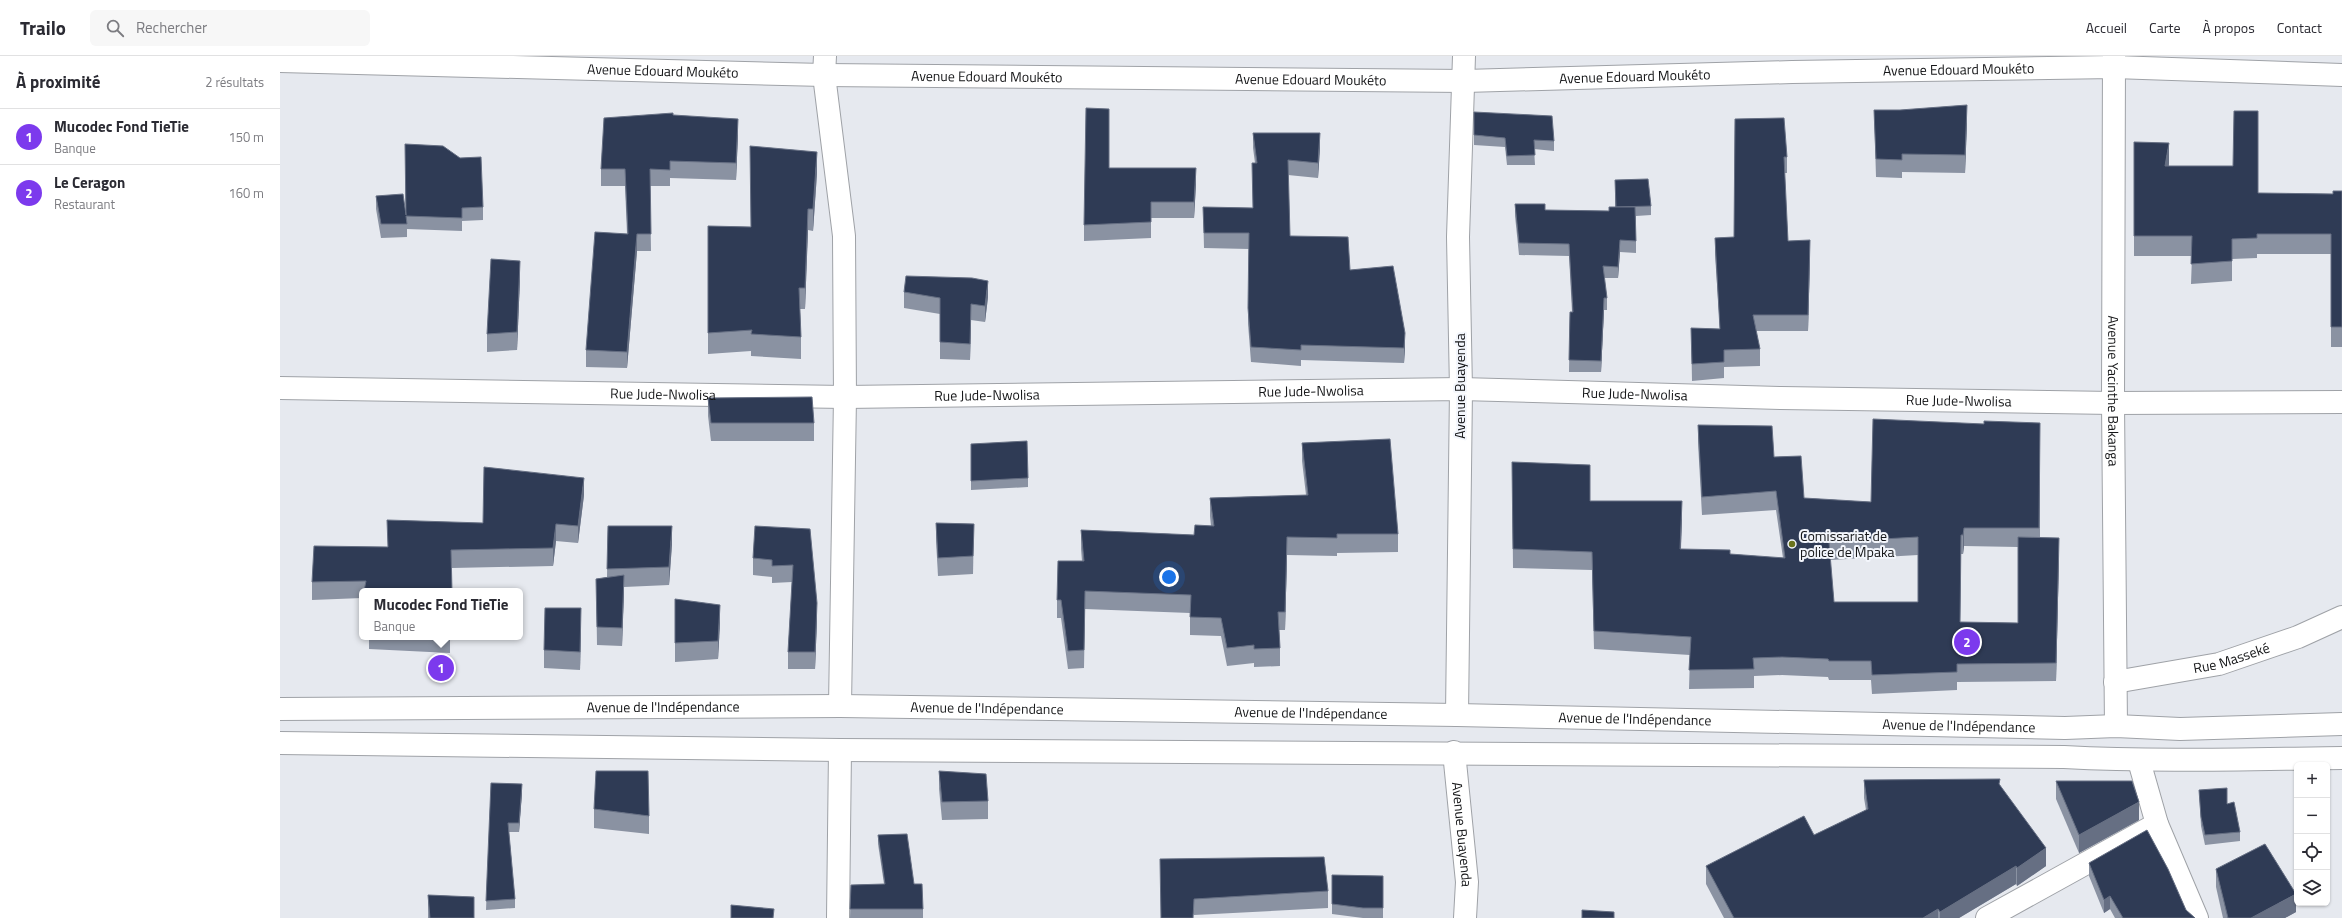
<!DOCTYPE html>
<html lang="fr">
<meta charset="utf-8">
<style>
body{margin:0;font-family:"Titillium Web",sans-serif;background:#f7f7f7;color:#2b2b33}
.controls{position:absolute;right:12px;bottom:12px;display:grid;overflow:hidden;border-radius:6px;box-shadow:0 1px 3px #0004}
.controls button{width:36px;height:36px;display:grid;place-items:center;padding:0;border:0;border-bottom:1px solid #e1e1e2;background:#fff;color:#2b2b33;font:20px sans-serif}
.you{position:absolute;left:889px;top:521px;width:14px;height:14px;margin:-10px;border:3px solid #fff;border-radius:50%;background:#1a73e8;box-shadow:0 0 0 6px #1a73e833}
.badge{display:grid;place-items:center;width:26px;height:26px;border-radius:50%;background:#7c3aed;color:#fff;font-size:13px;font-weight:700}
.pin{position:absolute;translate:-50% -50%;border:2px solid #fff;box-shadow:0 1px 4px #0006}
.popup{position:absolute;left:79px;top:532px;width:164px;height:52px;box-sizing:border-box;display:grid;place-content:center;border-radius:6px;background:#fff;filter:drop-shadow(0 1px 3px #0005);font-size:13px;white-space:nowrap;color:#7c7c81}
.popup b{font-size:15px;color:#2b2b33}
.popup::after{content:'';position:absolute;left:50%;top:100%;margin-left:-8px;border:8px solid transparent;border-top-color:#fff}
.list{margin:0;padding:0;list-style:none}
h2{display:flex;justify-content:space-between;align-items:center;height:52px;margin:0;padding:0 16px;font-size:17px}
h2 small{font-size:13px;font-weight:400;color:#7c7c81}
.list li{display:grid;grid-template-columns:26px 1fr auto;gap:12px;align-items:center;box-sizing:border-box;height:56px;padding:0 16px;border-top:1px solid #e1e1e2}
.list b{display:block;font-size:15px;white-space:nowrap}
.list p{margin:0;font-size:13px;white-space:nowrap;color:#7c7c81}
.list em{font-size:13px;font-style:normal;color:#7c7c81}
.icon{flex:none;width:22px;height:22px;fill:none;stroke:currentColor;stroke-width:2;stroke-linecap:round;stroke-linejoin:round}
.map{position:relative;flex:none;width:2062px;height:862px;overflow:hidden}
header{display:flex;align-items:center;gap:24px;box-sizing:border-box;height:56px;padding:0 20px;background:#fff;border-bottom:1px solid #e1e1e2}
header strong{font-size:19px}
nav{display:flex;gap:22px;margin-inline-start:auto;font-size:14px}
.search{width:280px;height:36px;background:#f7f7f7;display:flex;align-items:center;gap:10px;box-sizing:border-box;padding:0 14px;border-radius:6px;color:#7c7c81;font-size:15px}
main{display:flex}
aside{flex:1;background:#fff}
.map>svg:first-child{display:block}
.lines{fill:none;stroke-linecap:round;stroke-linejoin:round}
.minor-casing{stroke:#9fa2a7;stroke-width:24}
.tertiary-casing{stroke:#9fa2a7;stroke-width:24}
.minor{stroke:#fff;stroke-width:22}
.tertiary{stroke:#fff;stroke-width:22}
.wall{fill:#8a92a2;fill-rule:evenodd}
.shaded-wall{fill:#666f83}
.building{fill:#2f3b55;stroke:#666f83;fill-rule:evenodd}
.poi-dot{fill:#6a731d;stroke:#f3f6fc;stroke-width:1.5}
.labels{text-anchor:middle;stroke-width:4;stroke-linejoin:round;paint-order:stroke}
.street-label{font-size:14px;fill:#141517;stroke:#f3f6fc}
.poi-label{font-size:14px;fill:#141517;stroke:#f3f6fc;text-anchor:start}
</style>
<header>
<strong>Trailo</strong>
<div class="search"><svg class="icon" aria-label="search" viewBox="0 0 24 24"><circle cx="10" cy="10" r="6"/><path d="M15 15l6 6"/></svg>Rechercher</div>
<nav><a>Accueil</a><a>Carte</a><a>À propos</a><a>Contact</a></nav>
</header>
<main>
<aside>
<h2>À proximité<small>2 résultats</small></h2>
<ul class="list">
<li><span class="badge">1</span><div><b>Mucodec Fond TieTie</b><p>Banque</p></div><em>150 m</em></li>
<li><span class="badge">2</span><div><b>Le Ceragon</b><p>Restaurant</p></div><em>160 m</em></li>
</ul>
</aside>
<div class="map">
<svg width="2062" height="862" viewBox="0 0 2062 862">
<rect width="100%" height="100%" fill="#e6e9ef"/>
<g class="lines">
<defs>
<g id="minor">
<polyline points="545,0 544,19 564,180 565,341 560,650"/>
<path id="s1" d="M 1834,0 L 1833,347 L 1836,670"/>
<path id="s2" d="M 0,5 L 544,19 L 1185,25 L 1512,16 L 1834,11 L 2062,19"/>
<path id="s3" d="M 0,332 L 565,341 L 1181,333 L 1501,342 L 1833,347 L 2062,346"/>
<path id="s4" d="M 1835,626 L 1939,608 L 2018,581 L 2062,561"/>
<polyline points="1177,659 1181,333 1178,181 1184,0"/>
<path id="s5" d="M 1174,696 L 1187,826 L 1185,862"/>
<polyline points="1859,705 1877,768 1917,862"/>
<polyline points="558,862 560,694"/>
<polyline points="1707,862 1877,768"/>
</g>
<g id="tertiary">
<path id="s6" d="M 0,653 L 560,650 L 1177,659 L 1785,672 L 1836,670 L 1900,673 L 2062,668"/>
<path d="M 0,687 L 560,694 L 1784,701 C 1877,706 1969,703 2062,702"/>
</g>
</defs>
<use href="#minor" class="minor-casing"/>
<use href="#tertiary" class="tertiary-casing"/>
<use href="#minor" class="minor"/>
<use href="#tertiary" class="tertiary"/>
</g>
<g class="wall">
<polygon points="1594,54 1687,67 1685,117 1622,116 1622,122 1596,121"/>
<polygon points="393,59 458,79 456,124 390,122 390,130 370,130 371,195 357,195 347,312 306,311 306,294 347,178 345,130 321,130 321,113"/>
<polygon points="1455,63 1507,101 1507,117 1504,117 1508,185 1530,200 1528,275 1476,275 1480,293 1480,310 1444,311 1444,322 1412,325 1411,272 1440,273 1435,199 1435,182 1454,181"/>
<polygon points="973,77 1040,92 1038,122 1008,119 1010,180 1070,214 1125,292 1124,307 1021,304 1021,310 971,306 968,268 969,193 924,192 923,151 973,152 975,107 973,92"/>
<polygon points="1194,79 1274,85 1274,95 1254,93 1255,109 1227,109 1225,91 1194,89"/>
<polygon points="1854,86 1889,107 1889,110 1978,137 2053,138 2062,135 2062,291 2051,291 2051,198 1977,198 1977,202 1952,203 1952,225 1911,228 1912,200 1854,200"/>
<polygon points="125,88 203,151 203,164 182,165 182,175 127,173 127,181 101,182 96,153 96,140 126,157"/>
<polygon points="829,112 916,128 914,162 871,162 871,182 804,185 804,169"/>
<polygon points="537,117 533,175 528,174 525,253 520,253 521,281 521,303 471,300 471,295 428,298 428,170 471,171"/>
<polygon points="1335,124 1371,150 1371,159 1356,160 1356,197 1340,196 1338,222 1324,222 1327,242 1327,254 1324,254 1321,316 1289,316 1290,256 1292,256 1289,200 1239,199 1235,160 1235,148 1265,154 1329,155 1335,151"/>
<polygon points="240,223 237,294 207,296 207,278"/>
<polygon points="624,236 708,241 705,266 691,264 690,304 660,303 660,258 624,252"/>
<polygon points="428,342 534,367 534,385 431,385 428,360"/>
<path d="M 1760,367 L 1760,481 L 1779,500 L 1776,625 L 1677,626 L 1677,634 L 1592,638 L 1591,624 L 1549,624 L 1548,621 L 1502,619 L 1474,620 L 1474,632 L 1409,633 L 1410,599 L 1314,593 L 1312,514 L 1233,512 L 1232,406 L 1310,445 L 1402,463 L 1401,493 L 1450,498 L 1503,502 L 1496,454 L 1422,459 L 1418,387 L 1418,369 L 1494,401 L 1524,442 L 1591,446 L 1704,368 ZM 1684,490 L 1738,491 L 1738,567 L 1680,566 L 1681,498 L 1683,498 ZM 1638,499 L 1638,546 L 1554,546 L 1550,504 Z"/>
<polygon points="1022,387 1118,478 1118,496 1057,497 1057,500 1007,499 1005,574 999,574 1000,592 1000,610 974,611 974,607 947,610 941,580 910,579 910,557 805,553 804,612 788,613 781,562 777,562 777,544 802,505 801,493 801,474 914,479 931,470 930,460 930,442 1026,439 1022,405"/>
<polygon points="691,388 748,422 748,431 691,434"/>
<polygon points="304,439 298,487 276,485 273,510 172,512 172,535 82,535 82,542 32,544 32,526 107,491 203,467"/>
<polygon points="656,467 694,468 693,518 658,520 656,485"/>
<polygon points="328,470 392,488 389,529 344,531 342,590 317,589 316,523 327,521"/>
<polygon points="530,473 537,564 535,613 508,613 508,596 512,526 492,527 492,521 473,519 473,502"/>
<polygon points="395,543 440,567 438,603 395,606"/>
<polygon points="301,570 300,614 264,612 264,594"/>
<polygon points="89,581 170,581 170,597 89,593"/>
<polygon points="659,715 708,745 708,763 662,764 659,733"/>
<polygon points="1584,724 1720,729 1766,810 1737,830 1736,828 1679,862 1444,862 1426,828 1426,810 1534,779 1586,754 1584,742"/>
<polygon points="1776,725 1859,764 1799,797 1776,743"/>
<polygon points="211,727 242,737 239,776 229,776 235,843 235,852 206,854"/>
<polygon points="1919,734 1947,748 1960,776 1960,785 1925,789 1921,770"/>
<polygon points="314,753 369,760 369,778 314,772"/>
<polygon points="598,779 634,828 643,853 643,862 570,862 571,829 604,828 598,788"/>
<polygon points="880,803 1048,835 1048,852 914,859"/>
<polygon points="1809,807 1906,854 1915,862 1835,862 1830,853 1824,857 1809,820"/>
<polygon points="1936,813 2016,856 2005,862 1943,862 1936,831"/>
<polygon points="1052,819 1103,820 1103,862 1083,862 1052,858"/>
<polygon points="148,839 194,841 194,862 148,862"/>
</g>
<g class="shaded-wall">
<polygon points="1687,49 1687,67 1685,117 1685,99"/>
<polygon points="458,63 458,79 456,124 456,107"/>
<polygon points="1040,77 1040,92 1038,122 1038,107"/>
<polygon points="1889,87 1889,107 1885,130 1885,110"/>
<polygon points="537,96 537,117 533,175 533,153"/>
<polygon points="916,112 916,128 914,162 914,146"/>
<polygon points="528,153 528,174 525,253 525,232"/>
<polygon points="357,178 357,195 347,312 347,296"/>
<polygon points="1340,184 1340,196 1338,222 1338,211"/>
<polygon points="1530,184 1530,200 1528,275 1528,259"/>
<polygon points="240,205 240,223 237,294 237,276"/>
<polygon points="708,225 708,241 705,266 705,250"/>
<polygon points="1324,242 1324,254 1321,316 1321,305"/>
<polygon points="691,248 691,264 690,304 690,288"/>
<polygon points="1125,277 1125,292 1124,307 1124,292"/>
<polygon points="304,422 304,439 298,487 298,470"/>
<polygon points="1402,445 1402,463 1400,512 1400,493"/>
<polygon points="276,468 276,485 273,510 273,492"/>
<polygon points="392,470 392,488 389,529 389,511"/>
<polygon points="1684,472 1684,490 1683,498 1683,479"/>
<polygon points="1007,481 1007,499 1005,574 1005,556"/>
<polygon points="1779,482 1779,500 1776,625 1776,607"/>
<polygon points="344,519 344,537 342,590 342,572"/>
<polygon points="537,547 537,564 535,613 535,596"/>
<polygon points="440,549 440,567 438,603 438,585"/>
<polygon points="301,552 301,570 300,614 300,596"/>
<polygon points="242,728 242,737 239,776 239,767"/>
<polygon points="1859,746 1859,764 1799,797 1799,779"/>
<polygon points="1766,792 1766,810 1737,830 1737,812"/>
<polygon points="1736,810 1736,828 1679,862 1660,862 1660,856"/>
<polygon points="2016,838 2016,856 2005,862 1971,862"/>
<polygon points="1830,840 1830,853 1824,857 1824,844"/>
<polygon points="1658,853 1658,862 1643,862"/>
</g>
<g class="building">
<polygon points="1687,49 1685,99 1622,98 1622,104 1596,103 1594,54 1620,54"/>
<polygon points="806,52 829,53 829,112 916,112 914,146 871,146 871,166 804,169"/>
<polygon points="1954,55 1978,55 1978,137 2053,138 2053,135 2062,135 2062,271 2051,271 2051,178 1977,178 1977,182 1952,183 1952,205 1911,208 1912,180 1854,180 1854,86 1889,87 1885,110 1953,110"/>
<polygon points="1194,56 1272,60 1274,85 1254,84 1255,99 1227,100 1225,82 1194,79"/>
<polygon points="393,57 393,59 458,63 456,107 390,105 390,114 370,113 371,178 357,178 347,296 306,294 315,176 348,178 345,113 321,113 324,62"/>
<polygon points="1504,62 1507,101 1504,101 1508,185 1530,184 1528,259 1473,259 1480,293 1444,294 1444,306 1412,308 1411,272 1440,273 1435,182 1454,181 1455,63"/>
<polygon points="973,77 1040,77 1038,107 1008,104 1010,180 1068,181 1070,214 1113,210 1125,277 1124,292 1021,289 1021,294 971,291 968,252 969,177 924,177 923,151 973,152 972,107 977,107"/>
<polygon points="125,88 163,90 180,102 201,101 203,151 182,152 182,162 126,160 127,168 101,168 96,140 123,138 126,159"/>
<polygon points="470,90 537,96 533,153 528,153 525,232 519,232 521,281 471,278 472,274 428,277 428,170 471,171"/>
<polygon points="1368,123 1371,150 1336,151 1335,124"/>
<polygon points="1235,148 1265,148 1265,154 1329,155 1329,151 1355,151 1356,185 1340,184 1338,211 1323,210 1327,242 1324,242 1321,305 1289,304 1290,256 1293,256 1289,188 1239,187"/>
<polygon points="211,203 240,205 237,276 207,278"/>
<polygon points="626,220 692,222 708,225 705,250 691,248 690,288 660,286 660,242 624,236"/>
<polygon points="532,341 534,367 431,367 428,342"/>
<path d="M 1593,363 L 1704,368 L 1704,365 L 1760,367 L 1759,472 L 1684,472 L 1683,479 L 1681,479 L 1680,566 L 1738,567 L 1738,481 L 1779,482 L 1776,607 L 1677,608 L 1677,616 L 1592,619 L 1591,605 L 1549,605 L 1548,603 L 1502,601 L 1473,602 L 1474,613 L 1409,614 L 1411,581 L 1314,575 L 1312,496 L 1233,493 L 1232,406 L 1310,409 L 1310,445 L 1402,445 L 1400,493 L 1450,494 L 1450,498 L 1505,502 L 1496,435 L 1422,441 L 1418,369 L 1492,370 L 1494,401 L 1521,400 L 1524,442 L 1591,446 ZM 1638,481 L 1638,546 L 1554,546 L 1549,486 Z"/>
<polygon points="1110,383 1118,478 1057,478 1057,482 1007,481 1005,556 998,556 1000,592 974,593 974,589 947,592 941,562 910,561 911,539 805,535 804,594 788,595 781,544 777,544 778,505 804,505 801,474 914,479 915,469 934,470 930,442 1028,439 1022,387"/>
<polygon points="747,385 748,422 691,425 691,388"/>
<polygon points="204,411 304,422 298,470 276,468 273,492 171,494 172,535 84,535 86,525 32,526 34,490 108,491 107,464 203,467"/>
<polygon points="656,467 694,468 693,500 658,502"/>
<polygon points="328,470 392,470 389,511 327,513"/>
<polygon points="475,470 530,473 537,547 535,596 508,596 513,509 492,510 492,504 473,502"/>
<polygon points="344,519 342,572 317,571 316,523"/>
<polygon points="395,543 440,549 438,585 395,587"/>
<polygon points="265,552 301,552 300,596 264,594"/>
<polygon points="316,715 368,715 369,760 314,753"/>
<polygon points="659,715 706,718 708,745 662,746"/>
<polygon points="1720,723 1719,728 1766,792 1737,812 1736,810 1660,856 1658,853 1643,862 1454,862 1426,810 1524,760 1534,779 1588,753 1584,724"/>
<polygon points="1776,725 1852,725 1859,746 1799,779"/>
<polygon points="211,727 242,728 239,767 228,767 235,843 206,845"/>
<polygon points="1947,732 1947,748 1954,746 1960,776 1925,779 1921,761 1919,734"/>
<polygon points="1867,774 1888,813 1906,854 1915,862 1843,862 1830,840 1824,844 1809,807"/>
<polygon points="627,778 634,828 642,828 643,853 570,853 571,829 605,828 598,779"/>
<polygon points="1985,788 2016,838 1971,862 1948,862 1936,813"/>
<polygon points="1044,801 1048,835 914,843 913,862 881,862 880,803"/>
<polygon points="1052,819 1103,820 1103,852 1083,852 1052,848"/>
<polygon points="148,839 194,841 194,862 150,862"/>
<polygon points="451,849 494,853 493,862 451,862"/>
<polygon points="1302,854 1334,856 1334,862 1302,862"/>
</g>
<circle class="poi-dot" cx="1512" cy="488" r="4"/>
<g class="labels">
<g class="street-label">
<text dy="5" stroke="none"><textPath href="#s2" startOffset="1679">Avenue Edouard Moukéto</textPath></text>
<text dy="5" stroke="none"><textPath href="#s2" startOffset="383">Avenue Edouard Moukéto</textPath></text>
<text dy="5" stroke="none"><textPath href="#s2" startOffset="707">Avenue Edouard Moukéto</textPath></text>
<text dy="5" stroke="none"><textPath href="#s2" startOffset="1355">Avenue Edouard Moukéto</textPath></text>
<text dy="5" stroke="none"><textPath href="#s2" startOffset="1031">Avenue Edouard Moukéto</textPath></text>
<text transform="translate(1180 330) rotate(-90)" y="5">Avenue Buayenda</text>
<text dy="5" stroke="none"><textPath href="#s3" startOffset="1031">Rue Jude-Nwolisa</textPath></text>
<text dy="5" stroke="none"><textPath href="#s1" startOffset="335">Avenue Yacinthe Bakanga</textPath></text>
<text dy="5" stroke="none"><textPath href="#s3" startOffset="383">Rue Jude-Nwolisa</textPath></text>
<text dy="5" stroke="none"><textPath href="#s3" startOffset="1355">Rue Jude-Nwolisa</textPath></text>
<text dy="5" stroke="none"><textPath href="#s3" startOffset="707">Rue Jude-Nwolisa</textPath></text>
<text dy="5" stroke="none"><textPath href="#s3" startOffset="1679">Rue Jude-Nwolisa</textPath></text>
<text dy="5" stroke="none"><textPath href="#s4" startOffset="119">Rue Masseké</textPath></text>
<text dy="5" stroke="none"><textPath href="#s6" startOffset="383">Avenue de l'Indépendance</textPath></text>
<text dy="5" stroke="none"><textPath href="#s6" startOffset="707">Avenue de l'Indépendance</textPath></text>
<text dy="5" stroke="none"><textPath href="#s6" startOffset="1031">Avenue de l'Indépendance</textPath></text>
<text dy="5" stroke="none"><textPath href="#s6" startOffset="1355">Avenue de l'Indépendance</textPath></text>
<text dy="5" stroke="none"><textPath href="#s6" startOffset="1679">Avenue de l'Indépendance</textPath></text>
<text dy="5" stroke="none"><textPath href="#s5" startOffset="83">Avenue Buayenda</textPath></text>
</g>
<g class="poi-label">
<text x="1520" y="485">Comissariat de<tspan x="1520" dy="16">police de Mpaka</tspan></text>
</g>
</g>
</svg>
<div class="controls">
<button>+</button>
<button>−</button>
<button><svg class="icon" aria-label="locate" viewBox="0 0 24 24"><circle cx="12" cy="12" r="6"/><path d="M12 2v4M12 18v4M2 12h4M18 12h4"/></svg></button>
<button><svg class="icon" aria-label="layers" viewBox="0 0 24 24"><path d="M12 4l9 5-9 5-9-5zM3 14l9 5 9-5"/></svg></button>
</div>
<div class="you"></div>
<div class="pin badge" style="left:161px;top:612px">1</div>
<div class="popup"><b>Mucodec Fond TieTie</b>Banque</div>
<div class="pin badge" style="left:1687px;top:586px">2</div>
</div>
</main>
